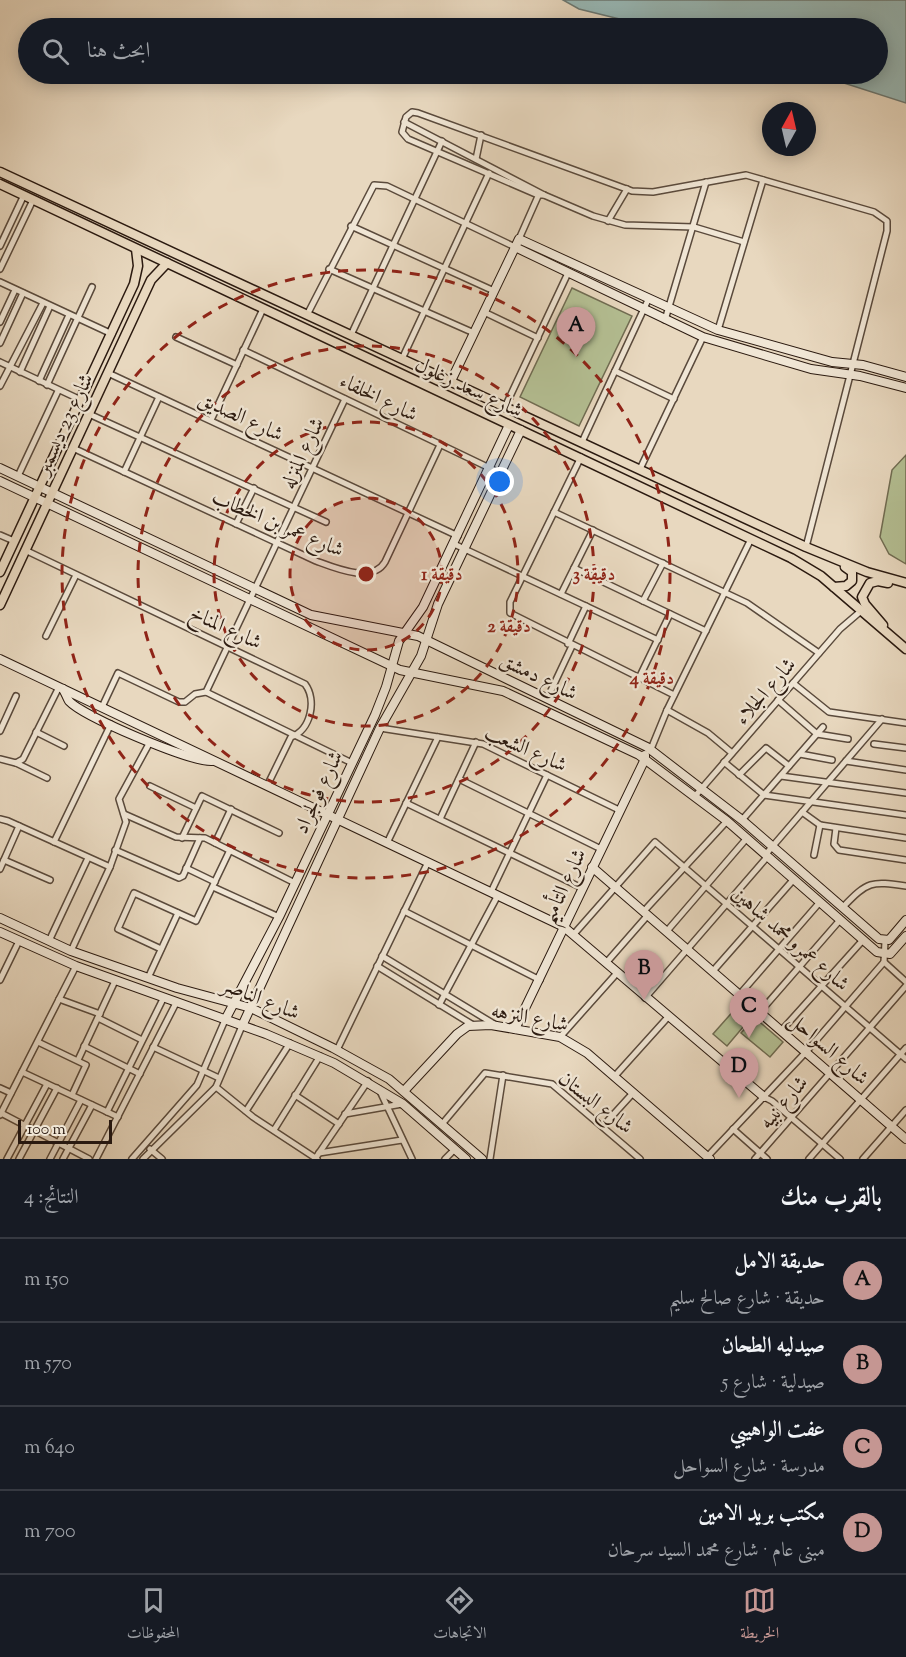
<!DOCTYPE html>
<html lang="ar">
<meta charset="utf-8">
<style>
body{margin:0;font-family:"Sorts Mill Goudy",Amiri,serif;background:#242831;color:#f1f3f6;direction:rtl}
.compass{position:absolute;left:762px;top:102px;width:54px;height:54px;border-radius:50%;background:#171b24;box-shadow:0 3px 15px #0003;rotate:8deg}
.scale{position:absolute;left:18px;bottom:15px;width:94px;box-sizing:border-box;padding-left:6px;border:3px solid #2b1a10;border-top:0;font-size:16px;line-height:21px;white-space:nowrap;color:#2b1a10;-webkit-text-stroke:4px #f0e6d5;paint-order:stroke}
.you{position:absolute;left:500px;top:482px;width:21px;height:21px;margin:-15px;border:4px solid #fff;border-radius:50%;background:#1a73e8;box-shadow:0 0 0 9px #1a73e833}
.badge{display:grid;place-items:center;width:39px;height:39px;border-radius:50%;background:#c59692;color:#111;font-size:20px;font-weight:700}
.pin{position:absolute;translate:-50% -50px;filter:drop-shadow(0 2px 3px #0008)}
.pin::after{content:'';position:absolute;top:32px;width:21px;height:18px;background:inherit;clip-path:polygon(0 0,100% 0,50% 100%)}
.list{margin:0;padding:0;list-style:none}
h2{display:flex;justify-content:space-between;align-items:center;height:78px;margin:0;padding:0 24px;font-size:26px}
h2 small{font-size:20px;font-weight:400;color:#9ea1a6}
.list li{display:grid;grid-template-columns:39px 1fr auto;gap:18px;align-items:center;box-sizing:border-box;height:84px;padding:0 24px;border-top:2px solid #363941}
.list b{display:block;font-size:22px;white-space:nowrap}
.list p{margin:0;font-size:20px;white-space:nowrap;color:#9ea1a6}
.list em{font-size:20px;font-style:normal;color:#9ea1a6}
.icon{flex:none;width:33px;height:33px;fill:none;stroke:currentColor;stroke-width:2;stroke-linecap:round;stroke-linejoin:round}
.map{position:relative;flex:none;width:906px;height:1159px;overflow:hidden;direction:ltr}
.search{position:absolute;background:#171b24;box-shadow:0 3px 15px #0003;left:18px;right:18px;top:18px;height:66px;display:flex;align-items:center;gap:15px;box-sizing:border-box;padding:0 21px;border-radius:33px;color:#9ea1a6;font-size:22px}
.sheet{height:414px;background:#171b24}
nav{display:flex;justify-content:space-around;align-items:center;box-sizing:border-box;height:84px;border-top:2px solid #363941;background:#171b24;font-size:16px;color:#9ea1a6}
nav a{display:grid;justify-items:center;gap:3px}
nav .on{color:#c59692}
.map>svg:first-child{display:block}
.green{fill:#b4bf93;stroke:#706c52;stroke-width:1.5}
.water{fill:#98b9b7;stroke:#6c7974;stroke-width:1.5}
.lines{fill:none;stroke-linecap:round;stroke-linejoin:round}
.street-casing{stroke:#5a4a3c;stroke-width:8}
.secondary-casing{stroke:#2b1a10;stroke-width:10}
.primary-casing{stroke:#2b1a10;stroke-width:11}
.street{stroke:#f0e6d5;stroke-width:5}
.secondary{stroke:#f0e6d5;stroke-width:8}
.primary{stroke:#e8d8bf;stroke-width:8}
.ring{fill:none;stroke:#8f2418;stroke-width:3;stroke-dasharray:10 8}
.labels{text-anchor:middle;stroke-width:4.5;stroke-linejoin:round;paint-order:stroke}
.street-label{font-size:21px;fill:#2b1a10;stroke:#f0e6d5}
.centre{fill:#8f2418;stroke:#f0e6d5;stroke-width:3}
.ring-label{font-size:18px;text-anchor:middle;font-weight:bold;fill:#8f2418;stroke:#f0e6d5;stroke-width:4.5;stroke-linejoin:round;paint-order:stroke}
</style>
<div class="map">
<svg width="906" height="1159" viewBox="0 0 906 1159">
<rect width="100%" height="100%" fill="#e8d8bf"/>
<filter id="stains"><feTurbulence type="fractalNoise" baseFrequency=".00333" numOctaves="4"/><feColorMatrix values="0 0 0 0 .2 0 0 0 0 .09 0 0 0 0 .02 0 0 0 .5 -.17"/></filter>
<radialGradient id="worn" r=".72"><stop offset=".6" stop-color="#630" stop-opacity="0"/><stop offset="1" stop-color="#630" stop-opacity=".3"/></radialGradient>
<g class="green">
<polygon points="572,288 632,316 579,426 520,397"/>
<polygon points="906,455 906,564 889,554 880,537 892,470"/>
<polygon points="736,1008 749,1020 727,1046 713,1034"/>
<polygon points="755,1018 783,1042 770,1057 741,1033"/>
</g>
<polygon class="water" points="563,0 906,0 906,103 816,74 878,74 878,28 656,28 579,9"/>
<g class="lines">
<defs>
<g id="street">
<polyline points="404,122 544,195 593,216 625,225 694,227 744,242"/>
<polyline points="476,159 481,135"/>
<polyline points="544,195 538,195 408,139 402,132 406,117 412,112 418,113 632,191 653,192 746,175 874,212 887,221 887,231 806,547"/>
<polyline points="608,221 627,189"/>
<polyline points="351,226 494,291"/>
<polyline points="519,239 539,194"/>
<polyline points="0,246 24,195"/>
<polyline points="0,269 33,200"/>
<polyline points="329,269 474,333"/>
<polyline points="0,282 112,334"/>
<polyline points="484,312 538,338"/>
<polyline points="307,315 374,185 387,186 515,247"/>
<polyline points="665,320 706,182"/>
<polyline points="0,322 15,290"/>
<polyline points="718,330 763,180"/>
<polyline points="351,335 442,141"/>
<polyline points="176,337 237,365"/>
<polyline points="0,343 23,293"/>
<polyline points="243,350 500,473"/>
<polyline points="402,359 489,173"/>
<polyline points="0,362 81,400"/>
<polyline points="615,371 674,399"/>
<polyline points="20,372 50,306"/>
<polyline points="108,373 458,536"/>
<polyline points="39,381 69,315"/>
<polyline points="47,385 92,287"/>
<polyline points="0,386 43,303"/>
<polyline points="505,407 568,273"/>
<polyline points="89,414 326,522"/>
<polyline points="211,420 263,309"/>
<polyline points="582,442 648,300"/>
<path d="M 73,448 L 316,561 C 335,568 372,584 385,562 L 440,445"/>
<polyline points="581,457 510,602 510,613 674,695"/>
<polyline points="640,469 703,337"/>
<polyline points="124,472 159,397"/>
<polyline points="18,476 58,391"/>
<polyline points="554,512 747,603 819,653"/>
<polyline points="236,524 254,488"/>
<polyline points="0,535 14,541"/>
<polyline points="454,544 658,640"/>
<path d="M 25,550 L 305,684 C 317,700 311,730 291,737 L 267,786"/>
<polyline points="574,568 706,631"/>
<polyline points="561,594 593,530"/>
<polyline points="643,601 663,563"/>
<polyline points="46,636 76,575"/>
<polyline points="568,644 586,606"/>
<polyline points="639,678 670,614"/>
<polyline points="793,683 829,712 906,723"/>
<polyline points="206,692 352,763"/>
<polyline points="547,699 572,646"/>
<polyline points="778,700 817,734 848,739"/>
<polyline points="102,707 118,673 179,702 185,702 195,694 206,692 345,399"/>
<polyline points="667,710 708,733 732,753"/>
<polyline points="380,728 483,744 619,810"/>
<polyline points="0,731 16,696"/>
<polyline points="36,732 64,746"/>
<polyline points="874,744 906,748"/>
<polyline points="651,749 667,710 751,539"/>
<polyline points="800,754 832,760"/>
<polyline points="0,759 16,763 23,759 59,687"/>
<polyline points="846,761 906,770"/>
<polyline points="724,762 764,795 906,815"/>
<polyline points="16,763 47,778"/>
<polyline points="739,775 766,748 789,766"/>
<polyline points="781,776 906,793"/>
<polyline points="459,779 601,849"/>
<polyline points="150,786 196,808"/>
<polyline points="696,795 840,629 861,611"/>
<polyline points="406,803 582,888"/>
<polyline points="802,812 820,825 906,838"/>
<polyline points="124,814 176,837 205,838 295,883"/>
<polyline points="0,819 8,821 110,867"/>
<polyline points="440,819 476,742"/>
<polyline points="742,820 823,727"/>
<polyline points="836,828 834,844 839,850 906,860"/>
<polyline points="182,838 202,796 279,833"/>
<polyline points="54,842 111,724"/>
<polyline points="215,843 231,809"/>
<polyline points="387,843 438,737"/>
<polyline points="115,850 179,878 183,876 200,838"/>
<polyline points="766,854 882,719"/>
<polyline points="814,855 820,825"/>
<polyline points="4,860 50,880"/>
<polyline points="186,868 215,882"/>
<polyline points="0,869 19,826"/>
<polyline points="213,887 279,917"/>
<polyline points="491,892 547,775"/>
<path d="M 843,907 C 868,881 871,881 906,886"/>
<polyline points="404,911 540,980"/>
<polyline points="644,911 727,821"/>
<polyline points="667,931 747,838"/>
<polyline points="574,934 655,842 906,1059"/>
<polyline points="49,941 88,858"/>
<polyline points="161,949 118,929 134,893 196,921 230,850"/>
<polyline points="71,951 110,867 126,822 119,799 150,742"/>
<polyline points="382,956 494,1024"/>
<polyline points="884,962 906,982"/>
<polyline points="606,963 648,915"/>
<polyline points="377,966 473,1025"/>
<polyline points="713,971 794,879"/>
<polyline points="148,978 178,913"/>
<polyline points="0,980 19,941"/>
<polyline points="740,994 820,902"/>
<polyline points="645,998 768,856"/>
<polyline points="59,999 100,1014"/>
<polyline points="439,1005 498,895"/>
<polyline points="760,1012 840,920"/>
<polyline points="98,1018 142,1040"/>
<polyline points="781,1031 863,940"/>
<polyline points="560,1037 617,973"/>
<polyline points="38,1042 86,1065 72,1095"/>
<polyline points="84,1046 140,1074"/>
<polyline points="153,1047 219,1078"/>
<polyline points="337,1050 428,862"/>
<polyline points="78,1060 115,981"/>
<polyline points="22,1072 118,1117"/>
<polyline points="614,1077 668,1017"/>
<polyline points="216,1087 253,1117 317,1159"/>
<polyline points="0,1088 11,1093"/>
<polyline points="379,1089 412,1159"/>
<polyline points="295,1095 339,1124"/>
<polyline points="764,1097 772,1101 840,1159"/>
<polyline points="246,1111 290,1043"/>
<polyline points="107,1112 163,999"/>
<polyline points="1,1113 89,1159"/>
<polyline points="345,1114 402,1104"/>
<polyline points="0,1115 76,966"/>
<polyline points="443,1123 485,1073 552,1084 640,1159"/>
<polyline points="603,1126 633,1093"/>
<polyline points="733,1129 767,1159"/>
<polyline points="274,1130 320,1056"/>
<polyline points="150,1149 162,1159"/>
<polyline points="319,1153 402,1140"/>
<polyline points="707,1157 806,1052 884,962 885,941"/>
<polyline points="7,1159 47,1084"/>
<polyline points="19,1159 57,1088"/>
<polyline points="50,1159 81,1100"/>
<polyline points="63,1159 92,1105"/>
<polyline points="96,1159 176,1003"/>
<polyline points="132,1159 197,1085 225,1020"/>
<polyline points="143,1159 216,1087 242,1026"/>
<polyline points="315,1159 368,1081"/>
<polyline points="445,1159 455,1149"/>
<polyline points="490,1159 503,1075"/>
<polyline points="755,1159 906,986"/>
<polyline points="809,1159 906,1048"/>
<polyline points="863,1159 906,1110"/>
</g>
<g id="secondary">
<polyline points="515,247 703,337 811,369 860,376 906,388"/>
<polyline points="451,381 519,239 718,330 832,362 863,365 906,377"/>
<polyline points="0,468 311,615 418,636 647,747 742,820 879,939 889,940 906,920"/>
<polyline points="0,481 400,670 503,691 639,755 727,821 877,952 890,954 906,936"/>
<polyline points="0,659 564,927 764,1097"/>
<path d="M 63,689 C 65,692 67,698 69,701 C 84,717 190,762 212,761"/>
<polyline points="592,867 906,1139"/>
<polyline points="0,918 71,951 177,988 251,1008 333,1048 389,1079 482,1159"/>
<polyline points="0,932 76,966 266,1034 334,1063 403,1104 466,1159"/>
<polyline points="225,1020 279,917 375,715 386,687 399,641 423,607 509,425"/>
<polyline points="242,1026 380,728 421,656 438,604 521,430"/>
<polyline points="515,1029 645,759 645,755"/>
<polyline points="404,1091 457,1034 468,1026 491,1025 560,1037 587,1053 710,1159"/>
</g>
<g id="primary">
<polyline points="0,172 806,547 867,572 906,583"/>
<polyline points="0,184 791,558 821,576 906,649"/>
<polyline points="0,572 134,284 138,266 136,249"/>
<polyline points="834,587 846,586 852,581 852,572 845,567"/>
<polyline points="0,605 151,280 167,263"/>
<polyline points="883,625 865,604 862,597 870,583 878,581 888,583"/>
</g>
</defs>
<use href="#street" class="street-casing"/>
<use href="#secondary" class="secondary-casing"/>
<use href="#primary" class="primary-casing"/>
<use href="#street" class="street"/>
<use href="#secondary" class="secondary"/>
<use href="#primary" class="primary"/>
</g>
<circle cx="366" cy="574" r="76" fill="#8f2418" fill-opacity=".12"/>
<g class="ring">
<circle cx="366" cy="574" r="76"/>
<circle cx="366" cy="574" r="152"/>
<circle cx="366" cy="574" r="228"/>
<circle cx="366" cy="574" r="304"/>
</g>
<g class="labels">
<g class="street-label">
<text transform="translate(469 387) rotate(25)" y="7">شارع سعد زغلول</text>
<text transform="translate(379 397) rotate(26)" y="7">شارع الخلفاء</text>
<text transform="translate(241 416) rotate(25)" y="7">شارع الصديق</text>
<text transform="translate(64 424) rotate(-65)" y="7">شارع 23 ديسمبر</text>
<text transform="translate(302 453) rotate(-65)" y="7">شارع المنزله</text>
<text transform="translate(278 523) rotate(23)" y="7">شارع عمر بن الخطاب</text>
<text transform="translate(226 627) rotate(25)" y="7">شارع المناخ</text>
<text transform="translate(539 676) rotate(26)" y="7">شارع دمشق</text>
<text transform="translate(765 691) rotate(-49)" y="7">شارع الجلاء</text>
<text transform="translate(526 748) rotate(24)" y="7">شارع الشعب</text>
<text transform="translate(318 792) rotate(-65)" y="7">شارع فولجراد</text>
<text transform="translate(563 886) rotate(-65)" y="7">شارع التأميم</text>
<text transform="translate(791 938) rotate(41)" y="7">شارع عمرو محمد شاهين</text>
<text transform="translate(261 998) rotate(22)" y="7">شارع الناصر</text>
<text transform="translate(530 1017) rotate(11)" y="7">شارع النزهه</text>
<text transform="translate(829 1048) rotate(41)" y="7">شارع السواحل</text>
<text transform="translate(596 1102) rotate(38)" y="7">شارع البستان</text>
<text transform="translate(783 1102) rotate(-49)" y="7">شارع نبيه</text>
</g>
</g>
<circle cx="366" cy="574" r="9" class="centre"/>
<g class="ring-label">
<text x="442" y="580">1 دقيقة</text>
<text x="594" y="580">3 دقيقة</text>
<text x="509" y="632">2 دقيقة</text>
<text x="652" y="684">4 دقيقة</text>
</g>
<rect width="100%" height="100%" filter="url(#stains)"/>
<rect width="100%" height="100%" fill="url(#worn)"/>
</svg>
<svg class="compass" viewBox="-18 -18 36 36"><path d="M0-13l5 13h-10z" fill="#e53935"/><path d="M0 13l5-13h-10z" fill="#9ea1a6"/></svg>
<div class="scale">100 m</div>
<div class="you"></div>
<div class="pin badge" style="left:576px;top:357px">A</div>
<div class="pin badge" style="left:644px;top:1000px">B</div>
<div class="pin badge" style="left:749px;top:1038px">C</div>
<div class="pin badge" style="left:739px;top:1098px">D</div>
<div class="search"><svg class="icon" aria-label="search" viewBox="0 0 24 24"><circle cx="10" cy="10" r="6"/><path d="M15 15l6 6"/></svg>ابحث هنا</div>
</div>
<section class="sheet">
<h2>بالقرب منك<small>النتائج: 4</small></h2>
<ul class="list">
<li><span class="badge">A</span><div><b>حديقة الامل</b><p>حديقة · شارع صالح سليم</p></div><em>150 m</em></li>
<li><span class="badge">B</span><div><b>صيدليه الطحان</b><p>صيدلية · شارع 5</p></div><em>570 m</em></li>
<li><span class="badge">C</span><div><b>عفت الواهيبي</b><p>مدرسة · شارع السواحل</p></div><em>640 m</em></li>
<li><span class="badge">D</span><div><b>مكتب بريد الامين</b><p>مبنى عام · شارع محمد السيد سرحان</p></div><em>700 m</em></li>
</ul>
</section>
<nav>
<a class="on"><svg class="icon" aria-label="map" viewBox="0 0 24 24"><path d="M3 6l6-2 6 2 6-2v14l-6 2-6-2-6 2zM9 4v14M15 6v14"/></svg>الخريطة</a>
<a><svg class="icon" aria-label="directions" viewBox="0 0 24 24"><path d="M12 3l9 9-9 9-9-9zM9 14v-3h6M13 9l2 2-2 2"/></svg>الاتجاهات</a>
<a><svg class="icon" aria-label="saved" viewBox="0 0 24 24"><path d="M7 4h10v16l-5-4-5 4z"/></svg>المحفوظات</a>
</nav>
